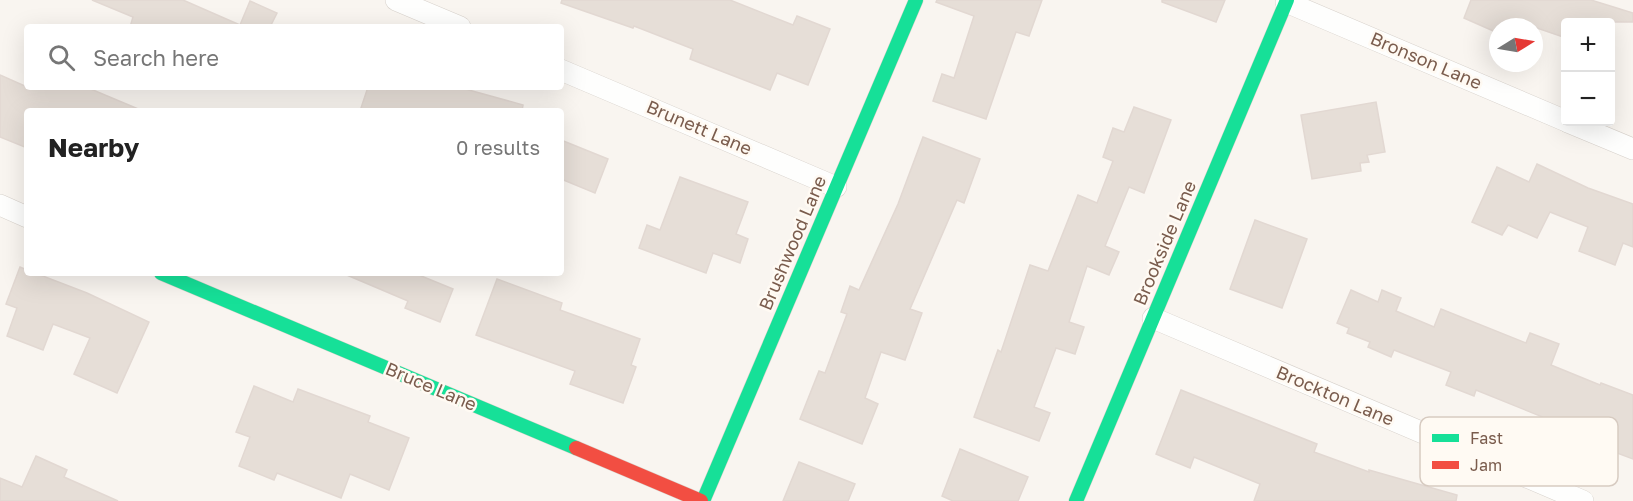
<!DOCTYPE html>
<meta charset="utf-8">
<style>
body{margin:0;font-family:"Golos Text",sans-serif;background:#f6f6f6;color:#222}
.controls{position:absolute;right:18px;top:18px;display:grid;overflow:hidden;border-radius:6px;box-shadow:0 6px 24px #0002}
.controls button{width:54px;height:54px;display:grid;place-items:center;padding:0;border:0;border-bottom:2px solid #e0e0e0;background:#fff;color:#222;font:30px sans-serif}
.compass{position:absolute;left:1489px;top:18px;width:54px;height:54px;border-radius:50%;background:#fff;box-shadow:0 6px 24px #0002;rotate:79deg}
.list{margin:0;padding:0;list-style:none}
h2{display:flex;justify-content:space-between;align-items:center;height:78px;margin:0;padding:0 24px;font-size:26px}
h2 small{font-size:20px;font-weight:400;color:#767676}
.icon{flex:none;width:33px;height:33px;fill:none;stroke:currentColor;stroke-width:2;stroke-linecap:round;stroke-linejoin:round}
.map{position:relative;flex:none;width:1633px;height:501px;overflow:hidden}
.search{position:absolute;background:#fff;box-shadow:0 6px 24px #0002;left:24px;top:24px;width:540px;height:66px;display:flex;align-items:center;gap:15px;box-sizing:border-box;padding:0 21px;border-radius:6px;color:#767676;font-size:22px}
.panel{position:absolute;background:#fff;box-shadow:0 6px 24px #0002;left:24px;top:108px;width:540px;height:168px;border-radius:6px}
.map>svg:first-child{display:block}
.building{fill:#e6ded7;stroke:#e2d8d2;stroke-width:1.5}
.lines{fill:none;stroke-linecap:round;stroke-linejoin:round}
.street-casing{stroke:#d7d1cb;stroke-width:22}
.fast-casing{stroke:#d9d2cb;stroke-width:15}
.jam-casing{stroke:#d9d2cb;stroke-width:15}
.street{stroke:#fefefd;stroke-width:21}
.fast{stroke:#16e098;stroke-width:14}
.jam{stroke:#f24e42;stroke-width:14}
.labels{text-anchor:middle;stroke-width:5;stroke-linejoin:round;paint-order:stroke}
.street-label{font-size:18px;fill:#7a5c4d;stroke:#fffaf3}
.key{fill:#fffaf3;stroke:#d7cbc1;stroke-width:1.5}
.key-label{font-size:16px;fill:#7a5c4d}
</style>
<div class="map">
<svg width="1633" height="501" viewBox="0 0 1633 501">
<rect width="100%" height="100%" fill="#f9f5f0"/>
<g class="building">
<polygon points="92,0 183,0 240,25 250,1 277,13 270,27 130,27 133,17"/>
<polygon points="562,0 730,0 793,25 797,16 830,29 808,85 777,73 770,90 690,59 693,49 634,26 633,28 561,3"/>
<polygon points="937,0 1042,0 1029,36 1016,32 986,119 933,101 942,74 954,78 974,16 936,2"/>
<polygon points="1162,0 1225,0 1216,22 1162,2"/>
<polygon points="1471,0 1591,0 1633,13 1633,22 1566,22 1566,38 1534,27 1498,27 1498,33 1464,18"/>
<polygon points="0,75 27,87 86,87 143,111 27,111 27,148 0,137"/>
<polygon points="368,87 458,87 523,105 522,111 360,111"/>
<polygon points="1376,102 1385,152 1367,155 1369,162 1360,163 1361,171 1312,179 1301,115"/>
<polygon points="1134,107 1171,120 1144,193 1129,187 1105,246 1119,252 1109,275 1087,266 1069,322 1084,327 1075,354 1056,348 1034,407 1050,413 1039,441 974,417 998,350 1001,352 1030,265 1048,271 1078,195 1097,203 1113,161 1103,157 1113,128 1124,132"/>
<polygon points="923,137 980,159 964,203 957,200 910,309 922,313 905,360 881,352 865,398 878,404 862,444 800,419 819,371 825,373 847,314 841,312 850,286 859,290 898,204"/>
<polygon points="561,140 608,159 595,193 561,179"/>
<polygon points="1537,164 1588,188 1633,204 1633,247 1623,243 1615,265 1579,251 1588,227 1550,212 1537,238 1508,225 1502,235 1472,222 1497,167 1529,182"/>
<polygon points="680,177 748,202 736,234 748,239 740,263 713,253 706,273 639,248 647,225 660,230"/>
<polygon points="1255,220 1307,239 1282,308 1230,289"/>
<polygon points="20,267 27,270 27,273 35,273 87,293 149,322 117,393 74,374 90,338 53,324 43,350 7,336 17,308 6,304"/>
<polygon points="342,273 414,273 453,289 440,322 405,308 408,301"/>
<polygon points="497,279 562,303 560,310 640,339 631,365 636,367 623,403 570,384 575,371 476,335"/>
<polygon points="1351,290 1378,302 1382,290 1401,298 1396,311 1434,327 1441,309 1526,343 1530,333 1559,344 1551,365 1600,385 1601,383 1633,395 1633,459 1580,439 1582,433 1476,390 1474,396 1446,385 1451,372 1394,350 1391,357 1368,347 1370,342 1347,333 1349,328 1337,323"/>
<polygon points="254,386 293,402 298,389 370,416 368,422 409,438 389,490 350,474 341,498 277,473 274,480 239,466 250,437 236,432"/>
<polygon points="1181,390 1317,444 1314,452 1369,472 1369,470 1457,495 1456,501 1254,501 1260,484 1194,457 1190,468 1156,454"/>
<polygon points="960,449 1028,477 1018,501 953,501 942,496"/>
<polygon points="36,456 67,470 64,477 118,501 0,501 0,478 22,487"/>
<polygon points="799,462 855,484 848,501 783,501"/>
</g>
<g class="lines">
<defs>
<g id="street">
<polyline points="396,0 460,27"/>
<polyline points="1286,2 1566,121"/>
<polyline points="561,70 836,187"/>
<polyline points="1568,122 1633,149"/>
<polyline points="0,205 27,217"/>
<polyline points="1153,318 1583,501"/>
</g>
<g id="fast">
<polyline points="161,273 576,448"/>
<polyline points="703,501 916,0"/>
<polyline points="1076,501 1287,0"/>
</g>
<polyline id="jam" points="576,448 701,501"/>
</defs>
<use href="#street" class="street-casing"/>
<use href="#fast" class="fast-casing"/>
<use href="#jam" class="jam-casing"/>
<use href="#street" class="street"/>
<use href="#fast" class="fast"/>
<use href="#jam" class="jam"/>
</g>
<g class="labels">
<g class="street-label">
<text transform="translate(1426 61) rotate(23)" y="6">Bronson Lane</text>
<text transform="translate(699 128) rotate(23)" y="6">Brunett Lane</text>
<text transform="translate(793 243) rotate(-67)" y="6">Brushwood Lane</text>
<text transform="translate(1165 243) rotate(-67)" y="6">Brookside Lane</text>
<text transform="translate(431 387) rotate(23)" y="6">Bruce Lane</text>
<text transform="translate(1335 396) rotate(23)" y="6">Brockton Lane</text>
</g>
</g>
<rect x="1420" y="417" width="198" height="69" rx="9" class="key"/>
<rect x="1432" y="434" width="27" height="8" fill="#16e098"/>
<rect x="1432" y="461" width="27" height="8" fill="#f24e42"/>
<g class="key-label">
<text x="1470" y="444">Fast</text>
<text x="1470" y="471">Jam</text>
</g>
</svg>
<div class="controls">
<button>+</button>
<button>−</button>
</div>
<svg class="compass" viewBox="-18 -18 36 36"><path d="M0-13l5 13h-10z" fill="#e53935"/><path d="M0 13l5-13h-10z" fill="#767676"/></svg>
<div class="search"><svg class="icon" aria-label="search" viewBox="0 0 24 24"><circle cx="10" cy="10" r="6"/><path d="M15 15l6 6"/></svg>Search here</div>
<section class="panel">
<h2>Nearby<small>0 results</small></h2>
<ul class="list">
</ul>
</section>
</div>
